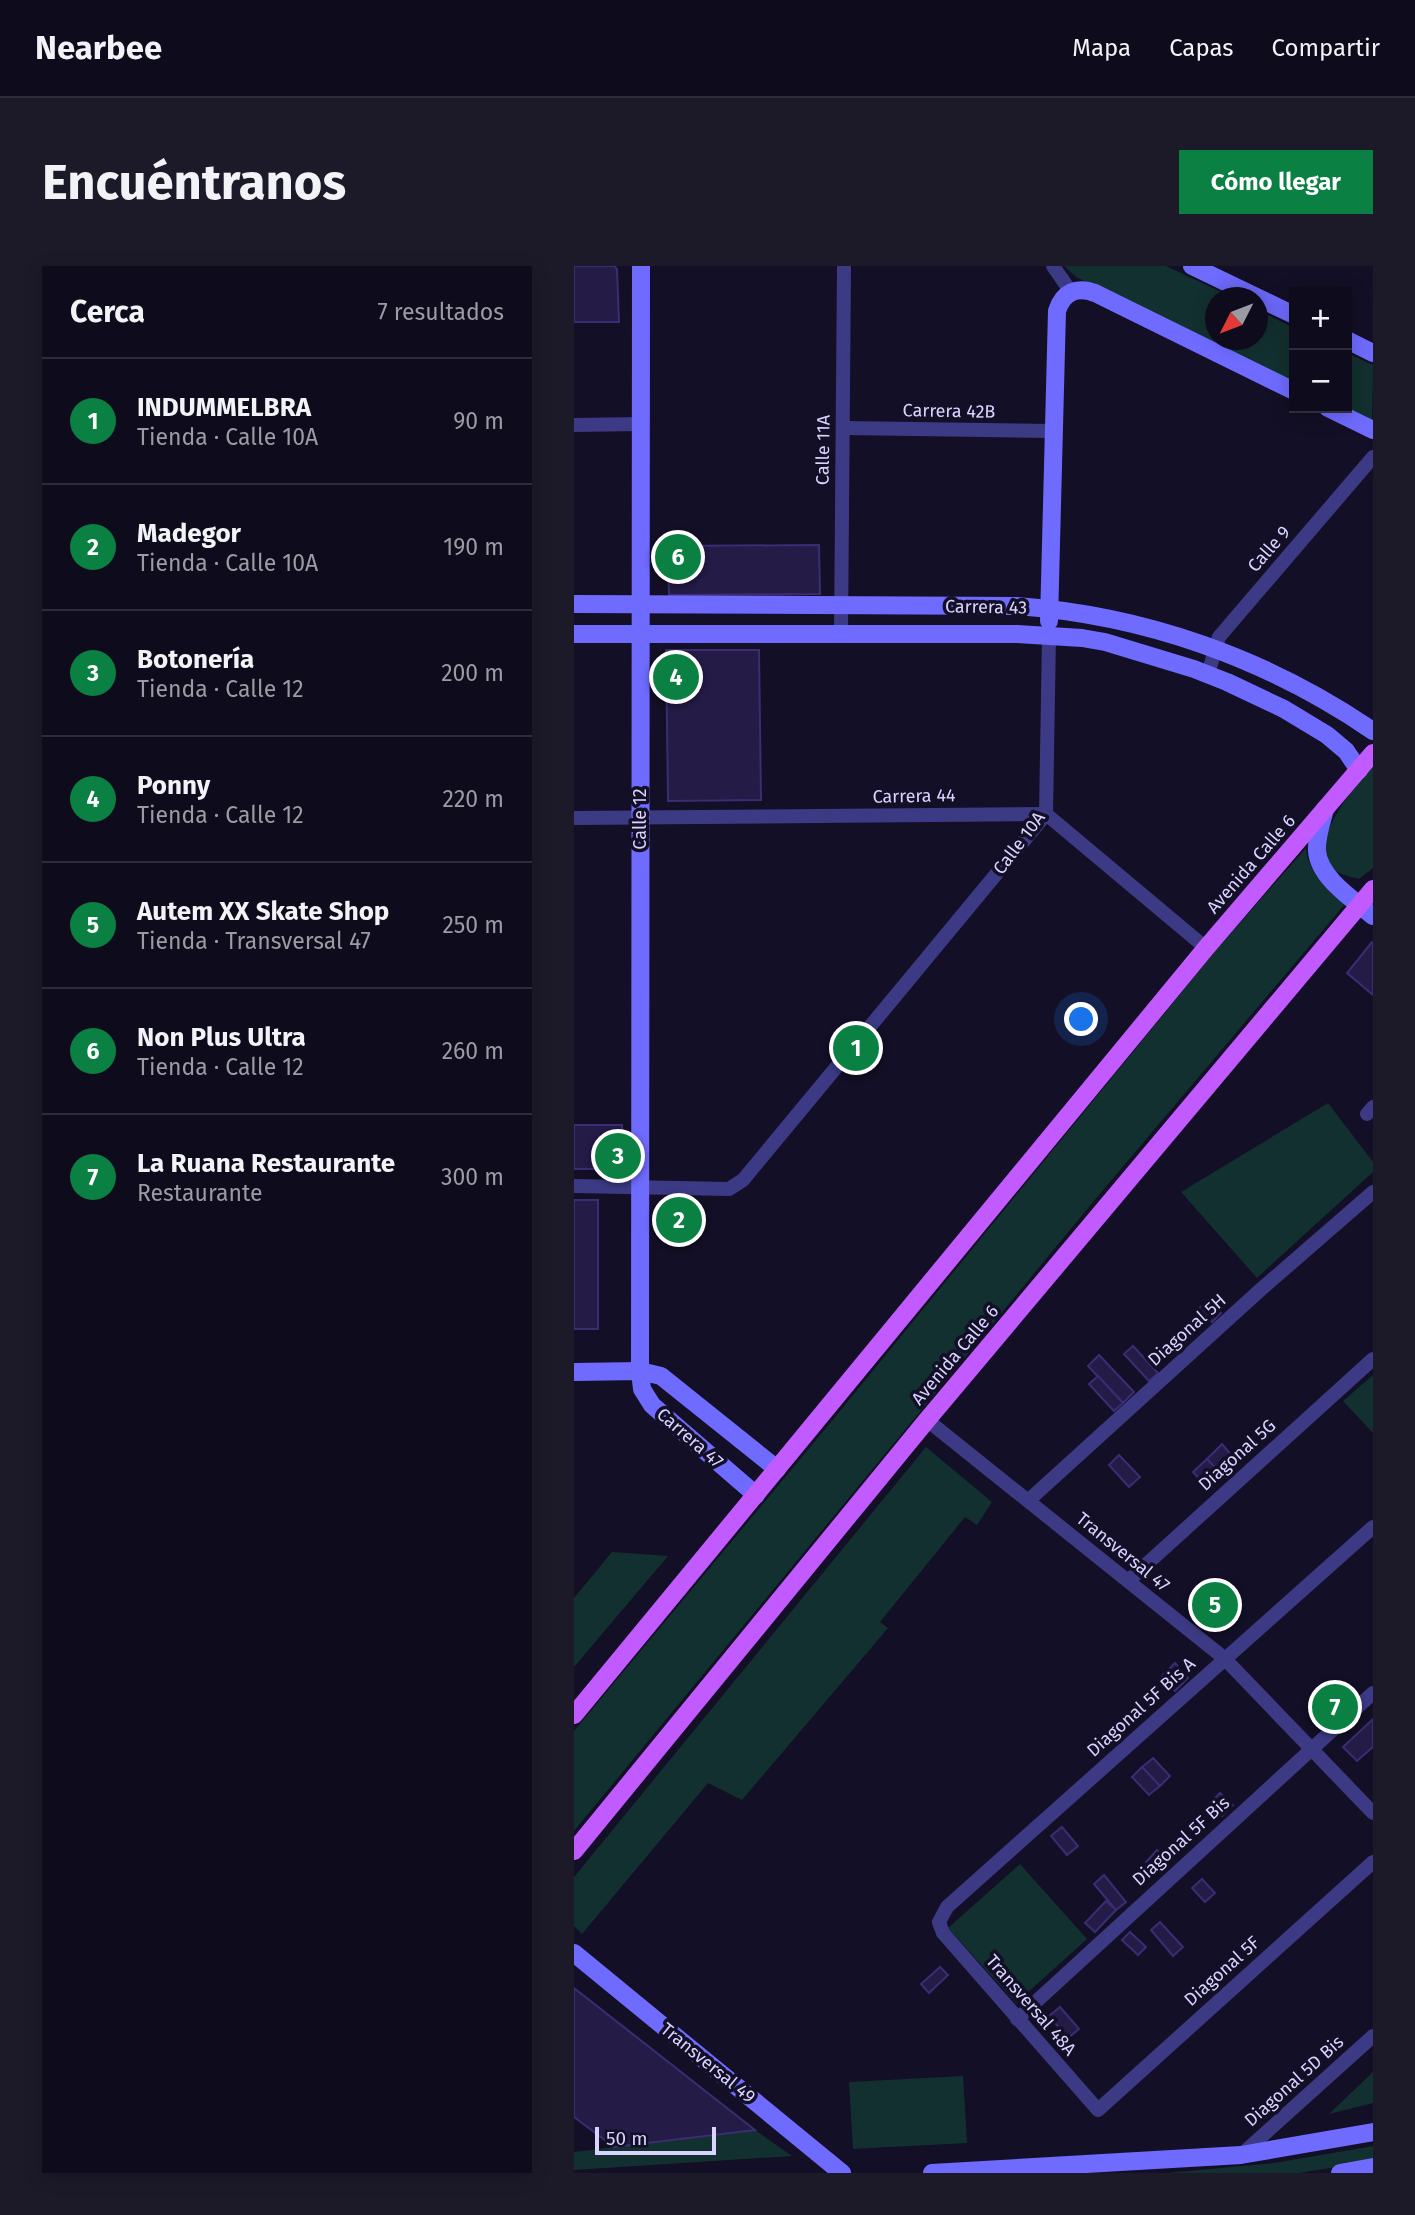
<!DOCTYPE html>
<html lang="es">
<meta charset="utf-8">
<style>
body{margin:0;font-family:"Fira Sans",sans-serif;background:#1c1929;color:#f1f3f6}
.controls{position:absolute;right:21px;top:21px;display:grid;overflow:hidden;border-radius:0px;box-shadow:0 4px 18px #0003}
.controls button{width:63px;height:63px;display:grid;place-items:center;padding:0;border:0;border-bottom:2px solid #2e2b3b;background:#0e0b1c;color:#f1f3f6;font:35px sans-serif}
.compass{position:absolute;left:631px;top:21px;width:63px;height:63px;border-radius:50%;background:#0e0b1c;box-shadow:0 4px 18px #0003;rotate:228deg}
.scale{position:absolute;left:21px;bottom:18px;width:121px;box-sizing:border-box;padding-left:7px;border:4px solid #d9d4ff;border-top:0;font-size:19px;line-height:24px;white-space:nowrap;color:#d9d4ff;-webkit-text-stroke:5px #130f26;paint-order:stroke}
.you{position:absolute;left:508px;top:754px;width:24px;height:24px;margin:-18px;border:5px solid #fff;border-radius:50%;background:#1a73e8;box-shadow:0 0 0 10px #1a73e833}
.badge{display:grid;place-items:center;width:46px;height:46px;border-radius:50%;background:#0b8043;color:#fff;font-size:23px;font-weight:700}
.pin{position:absolute;translate:-50% -50%;border:4px solid #fff;box-shadow:0 2px 7px #0006}
.list{margin:0;padding:0;list-style:none}
h2{display:flex;justify-content:space-between;align-items:center;height:91px;margin:0;padding:0 28px;font-size:30px}
h2 small{font-size:23px;font-weight:400;color:#9b9ba3}
.list li{display:grid;grid-template-columns:46px 1fr auto;gap:21px;align-items:center;box-sizing:border-box;height:126px;padding:0 28px;border-top:2px solid #2e2b3b}
.list b{display:block;font-size:26px;white-space:nowrap}
.list p{margin:0;font-size:23px;white-space:nowrap;color:#9b9ba3}
.list em{font-size:23px;font-style:normal;color:#9b9ba3}
.map{position:relative;flex:none;width:799px;height:1907px;overflow:hidden;border-radius:0px}
header{display:flex;align-items:center;gap:42px;box-sizing:border-box;height:98px;padding:0 35px;background:#0e0b1c;border-bottom:2px solid #2e2b3b}
header strong{font-size:33px}
nav{display:flex;gap:38px;margin-inline-start:auto;font-size:24px}
.intro{display:flex;align-items:center;justify-content:space-between;box-sizing:border-box;height:168px;padding:0 42px}
h1{margin:0;font-size:49px}
.button{padding:18px 32px;border-radius:0px;background:#0b8043;color:#fff;font-size:24px;font-weight:700}
main{display:flex;gap:42px;padding:0 42px}
aside{flex:1;background:#0e0b1c;border-radius:0px;box-shadow:0 4px 18px #0003}
.map>svg:first-child{display:block}
.green{fill:#12302f}
.building{fill:#241b47;stroke:#3b2d73;stroke-width:2}
.lines{fill:none;stroke-linecap:round;stroke-linejoin:round}
.street{stroke:#3d3a85;stroke-width:14}
.secondary{stroke:#6f6bff;stroke-width:18}
.primary{stroke:#c25bff;stroke-width:18}
.labels{text-anchor:middle;stroke-width:7;stroke-linejoin:round;paint-order:stroke}
.street-label{font-size:18px;fill:#d9d4ff;stroke:#130f26}
</style>
<header>
<strong>Nearbee</strong>
<nav><a>Mapa</a><a>Capas</a><a>Compartir</a></nav>
</header>
<div class="intro"><h1>Encuéntranos</h1><a class="button">Cómo llegar</a></div>
<main>
<aside>
<h2>Cerca<small>7 resultados</small></h2>
<ul class="list">
<li><span class="badge">1</span><div><b>INDUMMELBRA</b><p>Tienda · Calle 10A</p></div><em>90 m</em></li>
<li><span class="badge">2</span><div><b>Madegor</b><p>Tienda · Calle 10A</p></div><em>190 m</em></li>
<li><span class="badge">3</span><div><b>Botonería</b><p>Tienda · Calle 12</p></div><em>200 m</em></li>
<li><span class="badge">4</span><div><b>Ponny</b><p>Tienda · Calle 12</p></div><em>220 m</em></li>
<li><span class="badge">5</span><div><b>Autem XX Skate Shop</b><p>Tienda · Transversal 47</p></div><em>250 m</em></li>
<li><span class="badge">6</span><div><b>Non Plus Ultra</b><p>Tienda · Calle 12</p></div><em>260 m</em></li>
<li><span class="badge">7</span><div><b>La Ruana Restaurante</b><p>Restaurante</p></div><em>300 m</em></li>
</ul>
</aside>
<div class="map">
<svg width="799" height="1907" viewBox="0 0 799 1907">
<rect width="100%" height="100%" fill="#130f26"/>
<g class="green">
<polygon points="490,0 592,0 658,31 642,32 642,74 684,74 684,44 720,62 720,118 502,11"/>
<polygon points="773,87 799,99 798,156 773,142"/>
<path d="M 799,501 L 799,602 L 785,613 C 760,607 757,605 748,581 C 758,549 776,525 799,501 Z"/>
<path d="M 732,582 C 734,607 753,621 771,638 L 519,936 L 0,1565 L 0,1465 L 257,1156 L 643,683 Z"/>
<polygon points="754,837 799,896 799,906 683,1012 607,926"/>
<polygon points="799,1109 799,1167 769,1135"/>
<polygon points="352,1181 418,1236 403,1259 391,1251 306,1356 314,1362 168,1534 134,1517 8,1668 0,1660 0,1611"/>
<polygon points="38,1286 94,1290 0,1401 0,1332"/>
<polygon points="446,1598 513,1673 442,1737 374,1662"/>
<polygon points="799,1806 799,1837 755,1848"/>
<polygon points="389,1810 393,1877 279,1883 275,1816"/>
<polygon points="181,1864 218,1890 0,1904 0,1886"/>
<polygon points="799,1880 799,1895 725,1907 593,1907 700,1897"/>
</g>
<g class="building">
<polygon points="0,0 40,0 43,3 45,56 0,56"/>
<polygon points="245,279 246,328 95,329 94,280"/>
<polygon points="92,384 185,384 187,534 94,535"/>
<polygon points="798,676 799,677 799,729 773,707"/>
<rect x="0" y="859" width="48" height="44"/>
<rect x="0" y="934" width="24" height="129"/>
<polygon points="119,938 109,974 95,970 95,939"/>
<polygon points="634,1034 647,1047 638,1056 624,1043"/>
<polygon points="559,1080 584,1107 575,1115 550,1088"/>
<polygon points="525,1089 560,1126 549,1137 514,1100"/>
<polygon points="524,1110 549,1137 540,1145 515,1118"/>
<polygon points="648,1178 664,1197 649,1210 633,1193"/>
<polygon points="545,1189 566,1211 555,1221 535,1199"/>
<polygon points="633,1193 649,1210 635,1223 619,1206"/>
<polygon points="643,1325 655,1336 639,1353 627,1342"/>
<polygon points="601,1397 614,1412 601,1425 587,1411"/>
<polygon points="770,1421 782,1435 751,1461 740,1447"/>
<polygon points="799,1453 799,1481 783,1495 769,1481"/>
<polygon points="579,1492 596,1510 586,1520 568,1501"/>
<polygon points="568,1501 586,1520 575,1529 558,1511"/>
<polygon points="646,1527 659,1539 648,1550 636,1537"/>
<polygon points="488,1561 504,1580 493,1589 477,1570"/>
<polygon points="583,1584 595,1596 583,1607 572,1596"/>
<polygon points="530,1609 552,1636 542,1644 520,1618"/>
<polygon points="628,1613 641,1627 631,1636 618,1622"/>
<polygon points="532,1635 542,1644 521,1666 511,1657"/>
<polygon points="586,1656 609,1681 599,1690 577,1664"/>
<polygon points="556,1666 572,1681 564,1689 548,1674"/>
<polygon points="366,1701 374,1709 355,1727 347,1718"/>
<polygon points="0,1722 181,1864 40,1881 0,1851"/>
<polygon points="486,1741 505,1763 494,1772 475,1750"/>
</g>
<g class="lines">
<g class="street">
<polyline points="479,0 497,26"/>
<polyline points="0,159 67,158"/>
<polyline points="269,162 480,165"/>
<polyline points="267,368 270,0"/>
<polyline points="634,408 645,371 799,191"/>
<polyline points="0,552 472,548 632,682"/>
<polyline points="793,848 799,841"/>
<polyline points="0,920 155,923 169,914 472,548 475,369"/>
<polyline points="353,1154 650,1392 799,1547"/>
<polyline points="455,1234 684,1026 799,926"/>
<polyline points="799,1261 373,1641 365,1656 369,1667 524,1844 799,1596"/>
<polyline points="554,1315 799,1093"/>
<polyline points="443,1753 799,1427"/>
<polyline points="667,1889 799,1770"/>
</g>
<g class="secondary">
<polyline points="67,0 66,1105 68,1123 78,1139 182,1229"/>
<polyline points="618,0 720,49"/>
<polyline points="773,74 799,87"/>
<polyline points="754,142 799,164"/>
<path d="M 0,338 L 442,340 C 570,349 692,392 799,465"/>
<path d="M 475,355 L 483,45 C 489,26 503,20 521,27 L 720,125"/>
<polyline points="0,368 443,368 508,372 531,376 620,403 653,416 710,443 753,469 772,485 785,504"/>
<path d="M 751,543 C 748,556 742,571 743,585 C 745,612 780,634 799,650"/>
<polyline points="0,1106 66,1105 87,1110 203,1203"/>
<polyline points="0,1687 268,1907"/>
<polyline points="358,1907 667,1889 799,1866"/>
<polyline points="766,1907 799,1901"/>
</g>
<g class="primary">
<polyline points="0,1449 632,682 799,487"/>
<polyline points="0,1585 353,1154 799,623"/>
</g>
</g>
<g class="labels">
<g class="street-label">
<text transform="translate(375 145) rotate(1)" y="6">Carrera 42B</text>
<text transform="translate(249 184) rotate(-89)" y="6">Calle 11A</text>
<text transform="translate(695 283) rotate(-49)" y="6">Calle 9</text>
<text transform="translate(412 341) rotate(1)" y="6">Carrera 43</text>
<text transform="translate(340 530) rotate(-1)" y="6">Carrera 44</text>
<text transform="translate(66 553) rotate(-90)" y="6">Calle 12</text>
<text transform="translate(445 577) rotate(-53)" y="6">Calle 10A</text>
<text transform="translate(677 598) rotate(-49)" y="6">Avenida Calle 6</text>
<text transform="translate(613 1064) rotate(-42)" y="6">Diagonal 5H</text>
<text transform="translate(381 1089) rotate(-50)" y="6">Avenida Calle 6</text>
<text transform="translate(116 1172) rotate(41)" y="6">Carrera 47</text>
<text transform="translate(663 1189) rotate(-42)" y="6">Diagonal 5G</text>
<text transform="translate(549 1286) rotate(39)" y="6">Transversal 47</text>
<text transform="translate(567 1441) rotate(-42)" y="6">Diagonal 5F Bis A</text>
<text transform="translate(607 1575) rotate(-42)" y="6">Diagonal 5F Bis</text>
<text transform="translate(648 1705) rotate(-42)" y="6">Diagonal 5F</text>
<text transform="translate(457 1739) rotate(49)" y="6">Transversal 48A</text>
<text transform="translate(134 1797) rotate(39)" y="6">Transversal 49</text>
<text transform="translate(720 1815) rotate(-42)" y="6">Diagonal 5D Bis</text>
</g>
</g>
</svg>
<div class="controls">
<button>+</button>
<button>−</button>
</div>
<svg class="compass" viewBox="-18 -18 36 36"><path d="M0-13l5 13h-10z" fill="#e53935"/><path d="M0 13l5-13h-10z" fill="#9b9ba3"/></svg>
<div class="scale">50 m</div>
<div class="you"></div>
<div class="pin badge" style="left:282px;top:782px">1</div>
<div class="pin badge" style="left:105px;top:954px">2</div>
<div class="pin badge" style="left:44px;top:890px">3</div>
<div class="pin badge" style="left:102px;top:411px">4</div>
<div class="pin badge" style="left:641px;top:1339px">5</div>
<div class="pin badge" style="left:104px;top:291px">6</div>
<div class="pin badge" style="left:761px;top:1441px">7</div>
</div>
</main>
